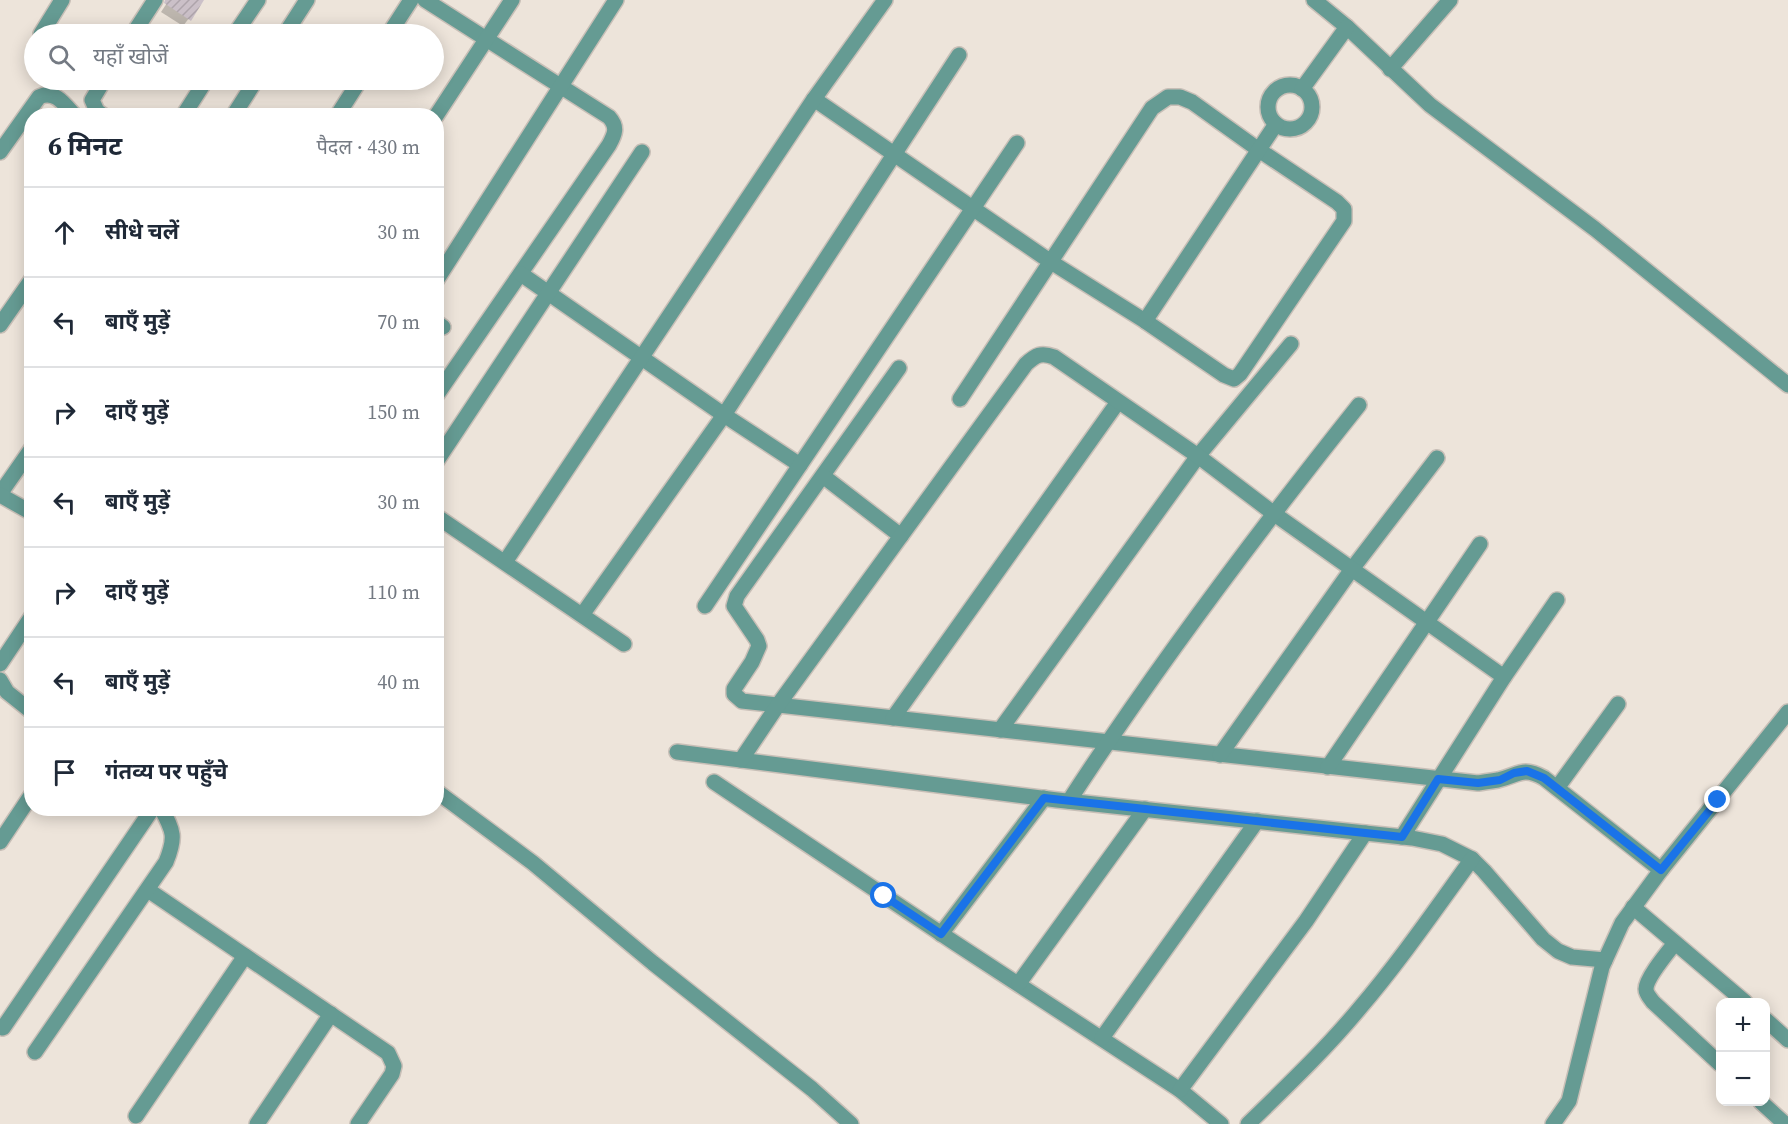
<!DOCTYPE html>
<html lang="hi">
<meta charset="utf-8">
<style>
body{margin:0;font-family:"Source Serif 4","Noto Sans Devanagari",serif;background:#f2f2f3;color:#1f2937}
.controls{position:absolute;right:18px;bottom:18px;display:grid;overflow:hidden;border-radius:12px;box-shadow:0 3px 15px #0003}
.controls button{width:54px;height:54px;display:grid;place-items:center;padding:0;border:0;border-bottom:2px solid #e0e1e3;background:#fff;color:#1f2937;font:30px sans-serif}
.stop{position:absolute;width:18px;height:18px;margin:-14px;border:4px solid #1a73e8;border-radius:50%;background:#fff}
.stop.end{background:#1a73e8;border-color:#fff;box-shadow:0 2px 6px #0008}
.list{margin:0;padding:0;list-style:none}
h2{display:flex;justify-content:space-between;align-items:center;height:78px;margin:0;padding:0 24px;font-size:26px}
h2 small{font-size:20px;font-weight:400;color:#747a83}
.list li{display:grid;grid-template-columns:39px 1fr auto;gap:18px;align-items:center;box-sizing:border-box;height:90px;padding:0 24px;border-top:2px solid #e0e1e3}
.list b{display:block;font-size:22px;white-space:nowrap}
.list em{font-size:20px;font-style:normal;color:#747a83}
.icon{flex:none;width:33px;height:33px;fill:none;stroke:currentColor;stroke-width:2;stroke-linecap:round;stroke-linejoin:round}
.map{position:relative;flex:none;width:1788px;height:1124px;overflow:hidden}
.search{position:absolute;background:#fff;box-shadow:0 3px 15px #0003;left:24px;top:24px;width:420px;height:66px;display:flex;align-items:center;gap:15px;box-sizing:border-box;padding:0 21px;border-radius:33px;color:#747a83;font-size:22px}
.panel{position:absolute;background:#fff;box-shadow:0 3px 15px #0003;left:24px;top:108px;width:420px;height:708px;border-radius:24px}
.map>svg:first-child{display:block}
.shadow{fill:#0003}
.building{fill:url(#building-hatch)}
.lines{fill:none;stroke-linecap:round;stroke-linejoin:round}
.minor-casing{stroke:#c8bfb7;stroke-width:18}
.minor{stroke:#659b93;stroke-width:15}
.route{stroke:#1a73e8;stroke-width:8}
</style>
<div class="map">
<svg width="1788" height="1124" viewBox="0 0 1788 1124">
<defs>
<pattern id="building-hatch" width="6" height="6" patternUnits="userSpaceOnUse" patternTransform="scale(1.5)"><rect width="6" height="6" fill="#cbc0c8"/><path d="M-1 1l2-2M0 6l6-6M5 7l2-2" fill="none" stroke="#aea4ab"/></pattern>
</defs>
<rect width="100%" height="100%" fill="#ede4da"/>
<polygon class="shadow" points="169,0 203,0 183,26 161,12"/>
<polygon class="building" points="165,0 204,0 191,21 164,3"/>
<g class="lines">
<defs>
<g id="minor">
<path d="M 425,0 L 609,117 C 618,127 615,134 609,145 L 436,396"/>
<polyline points="1314,0 1347,27 1430,105 1595,229 1788,385"/>
<polyline points="41,34 62,0"/>
<polyline points="133,34 155,0"/>
<polyline points="235,34 258,0"/>
<polyline points="285,34 307,0"/>
<polyline points="389,34 411,0"/>
<polyline points="1390,69 1450,0"/>
<circle cx="1290" cy="107" r="22"/>
<polyline points="1302,89 1347,27"/>
<polyline points="814,99 1051,262 1145,321 1224,375 1234,379 1240,374 1344,221 1344,209 1337,202 1259,150 1192,102 1180,97 1168,97 1152,108 960,399"/>
<polyline points="104,116 97,111 92,100 104,80"/>
<polyline points="183,116 206,80"/>
<polyline points="233,116 256,80"/>
<polyline points="337,116 360,80"/>
<polyline points="436,116 512,0"/>
<path d="M 0,152 L 39,97 C 55,89 65,105 75,116"/>
<polyline points="521,274 724,415 800,465"/>
<polyline points="436,281 616,0"/>
<polyline points="1145,321 1276,124"/>
<polyline points="436,322 443,327"/>
<polyline points="0,325 32,279"/>
<path d="M 899,368 L 737,596 L 734,606 L 757,640 L 759,646 L 752,662 L 734,689 L 734,694 L 742,701 L 1478,783 C 1484,782 1491,781 1498,780 C 1519,775 1522,766 1544,778 L 1661,870"/>
<polyline points="436,462 642,152"/>
<polyline points="823,476 901,536"/>
<polyline points="0,494 32,448"/>
<polyline points="0,495 32,513"/>
<polyline points="436,516 624,644"/>
<polyline points="505,562 814,99 885,0"/>
<polyline points="705,606 1017,143"/>
<polyline points="582,615 724,415 959,55"/>
<polyline points="0,664 32,616"/>
<polyline points="0,680 7,692 32,712"/>
<polyline points="893,718 1118,402"/>
<polyline points="1000,730 1198,456 1291,344"/>
<polyline points="677,752 1057,800 1412,838 1442,844 1472,859 1484,871 1543,939 1558,951 1572,957 1605,960"/>
<polyline points="1220,755 1352,569 1437,458"/>
<path d="M 741,760 L 778,705 L 1026,364 C 1036,355 1041,352 1054,357 L 1198,456 L 1273,513 L 1504,677"/>
<polyline points="1328,767 1480,544"/>
<polyline points="714,782 955,943 1180,1090 1221,1124"/>
<polyline points="1557,788 1618,704"/>
<polyline points="436,791 533,863 653,963 812,1089 851,1124"/>
<path d="M 1069,801 C 1158,664 1257,533 1359,405"/>
<polyline points="1402,837 1504,677 1557,600"/>
<polyline points="0,842 32,794"/>
<polyline points="148,890 388,1053 394,1066 392,1074 358,1124"/>
<polyline points="1633,907 1745,1002"/>
<polyline points="941,934 1044,798"/>
<path d="M 1675,943 C 1668,952 1646,978 1646,989 C 1646,994 1650,998 1653,1002 L 1720,1064"/>
<polyline points="1019,983 1145,809"/>
<polyline points="1766,1020 1788,1040"/>
<polyline points="3,1028 153,808"/>
<polyline points="1102,1038 1257,821"/>
<path d="M 35,1052 L 166,862 C 176,837 174,832 161,808"/>
<polyline points="1180,1090 1306,921 1365,833"/>
<polyline points="1761,1102 1785,1124"/>
<polyline points="136,1116 245,956"/>
<polyline points="257,1124 331,1014"/>
<path d="M 1248,1124 C 1286,1087 1325,1050 1359,1009 C 1400,961 1435,910 1472,859"/>
<polyline points="1553,1124 1569,1101 1602,967 1622,923 1661,870 1788,712"/>
</g>
</defs>
<use href="#minor" class="minor-casing"/>
<use href="#minor" class="minor"/>
</g>
<g class="lines">
<polyline class="route" points="884,896 941,934 1044,798 1402,837 1438,779 1478,783 1500,780 1514,773 1527,771 1544,778 1661,870 1718,800"/>
</g>
</svg>
<div class="controls">
<button>+</button>
<button>−</button>
</div>
<div class="stop" style="left:884px;top:896px"></div>
<div class="stop end" style="left:1718px;top:800px"></div>
<div class="search"><svg class="icon" aria-label="search" viewBox="0 0 24 24"><circle cx="10" cy="10" r="6"/><path d="M15 15l6 6"/></svg>यहाँ खोजें</div>
<section class="panel">
<h2>6 मिनट<small>पैदल · 430 m</small></h2>
<ul class="list">
<li><svg class="icon" aria-label="ahead" viewBox="0 0 24 24"><path d="M12 20V5M6 11l6-6 6 6"/></svg><div><b>सीधे चलें</b></div><em>30 m</em></li>
<li><svg class="icon" aria-label="left" viewBox="0 0 24 24"><path d="M17 20v-9H6M10 6l-5 5 5 5"/></svg><div><b>बाएँ मुड़ें</b></div><em>70 m</em></li>
<li><svg class="icon" aria-label="right" viewBox="0 0 24 24"><path d="M7 20v-9h11M14 6l5 5-5 5"/></svg><div><b>दाएँ मुड़ें</b></div><em>150 m</em></li>
<li><svg class="icon" aria-label="left" viewBox="0 0 24 24"><path d="M17 20v-9H6M10 6l-5 5 5 5"/></svg><div><b>बाएँ मुड़ें</b></div><em>30 m</em></li>
<li><svg class="icon" aria-label="right" viewBox="0 0 24 24"><path d="M7 20v-9h11M14 6l5 5-5 5"/></svg><div><b>दाएँ मुड़ें</b></div><em>110 m</em></li>
<li><svg class="icon" aria-label="left" viewBox="0 0 24 24"><path d="M17 20v-9H6M10 6l-5 5 5 5"/></svg><div><b>बाएँ मुड़ें</b></div><em>40 m</em></li>
<li><svg class="icon" aria-label="arrive" viewBox="0 0 24 24"><path d="M6 21V4h12l-3 4 3 4H6"/></svg><div><b>गंतव्य पर पहुँचे</b></div></li>
</ul>
</section>
</div>
